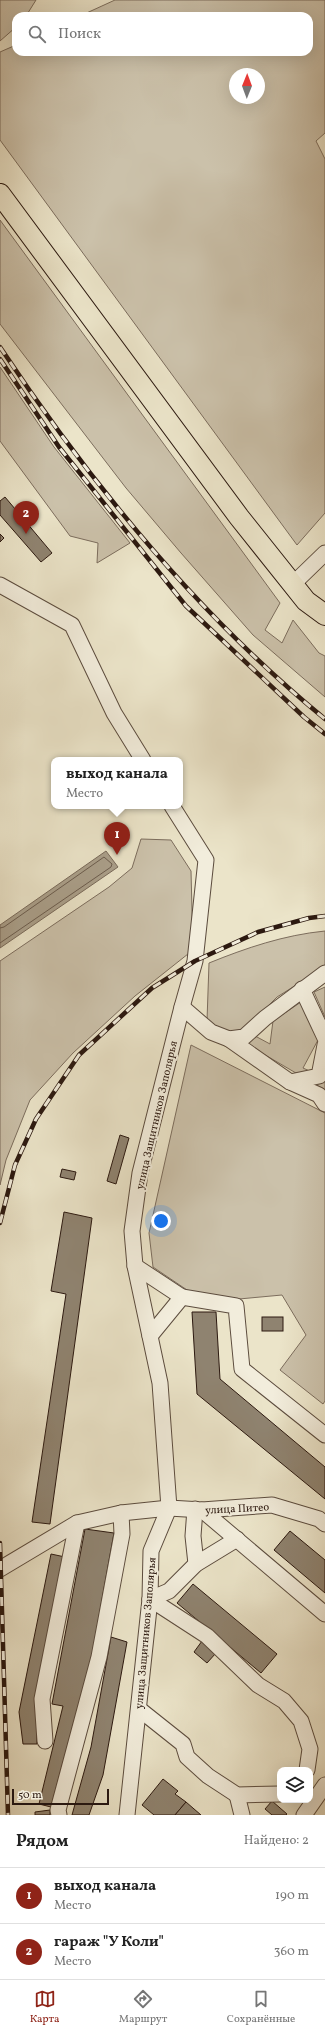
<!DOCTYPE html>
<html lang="ru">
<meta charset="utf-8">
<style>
body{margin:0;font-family:Vollkorn,serif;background:#f2f2f2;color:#222}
.controls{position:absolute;right:12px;bottom:12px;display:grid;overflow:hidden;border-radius:8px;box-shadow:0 4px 16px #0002}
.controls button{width:36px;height:36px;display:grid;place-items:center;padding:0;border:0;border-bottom:1px solid #e0e0e0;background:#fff;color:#222;font:20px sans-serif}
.compass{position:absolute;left:229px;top:68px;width:36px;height:36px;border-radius:50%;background:#fff;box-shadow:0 4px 16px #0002;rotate:1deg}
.scale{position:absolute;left:12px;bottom:10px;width:97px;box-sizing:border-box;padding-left:4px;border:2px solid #2c1910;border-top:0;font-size:11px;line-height:14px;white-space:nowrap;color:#2c1910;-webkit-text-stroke:3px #f2eddc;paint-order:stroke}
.you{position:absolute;left:161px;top:1221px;width:14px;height:14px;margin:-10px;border:3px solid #fff;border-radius:50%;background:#1a73e8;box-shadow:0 0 0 6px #1a73e833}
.badge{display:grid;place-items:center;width:26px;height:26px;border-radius:50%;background:#8f2418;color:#fff;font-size:13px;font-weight:700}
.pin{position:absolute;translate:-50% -33px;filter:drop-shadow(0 1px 2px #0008)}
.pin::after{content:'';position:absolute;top:21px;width:14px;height:12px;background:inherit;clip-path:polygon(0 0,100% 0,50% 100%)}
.popup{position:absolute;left:51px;top:757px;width:132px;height:52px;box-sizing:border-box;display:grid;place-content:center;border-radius:8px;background:#fff;filter:drop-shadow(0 1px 3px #0005);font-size:13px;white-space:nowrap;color:#767676}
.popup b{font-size:15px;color:#222}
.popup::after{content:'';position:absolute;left:50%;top:100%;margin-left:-8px;border:8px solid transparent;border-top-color:#fff}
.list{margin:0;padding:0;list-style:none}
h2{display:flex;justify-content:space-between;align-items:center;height:52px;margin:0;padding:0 16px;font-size:17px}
h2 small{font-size:13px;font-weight:400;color:#767676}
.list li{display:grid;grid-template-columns:26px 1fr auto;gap:12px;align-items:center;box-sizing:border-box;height:56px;padding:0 16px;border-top:1px solid #e0e0e0}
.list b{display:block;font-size:15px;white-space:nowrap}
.list p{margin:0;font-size:13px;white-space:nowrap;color:#767676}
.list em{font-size:13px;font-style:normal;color:#767676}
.icon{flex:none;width:22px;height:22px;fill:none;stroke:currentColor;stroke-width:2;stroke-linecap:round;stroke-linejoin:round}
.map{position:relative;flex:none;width:325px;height:1815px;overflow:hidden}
.search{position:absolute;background:#fff;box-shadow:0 4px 16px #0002;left:12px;right:12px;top:12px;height:44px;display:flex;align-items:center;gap:10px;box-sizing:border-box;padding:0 14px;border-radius:12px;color:#767676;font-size:15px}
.sheet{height:164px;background:#fff}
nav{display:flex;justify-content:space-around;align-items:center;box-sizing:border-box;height:56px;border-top:1px solid #e0e0e0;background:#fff;font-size:11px;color:#767676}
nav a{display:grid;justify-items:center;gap:2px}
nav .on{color:#8f2418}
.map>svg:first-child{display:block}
.green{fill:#cbc1aa;stroke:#7c6d5d;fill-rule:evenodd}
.water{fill:#aa9f8a;stroke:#786959}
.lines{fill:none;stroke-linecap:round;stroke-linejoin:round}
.shore{stroke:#6b5c4d;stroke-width:1}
.building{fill:#8f8370;stroke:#2c1910}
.minor-casing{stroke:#5c4c3e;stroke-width:17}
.major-casing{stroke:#2c1910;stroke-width:22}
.minor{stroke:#f2eddc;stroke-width:15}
.major{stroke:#ebe4c9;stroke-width:20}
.rail-casing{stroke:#2c1910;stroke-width:4.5}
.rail{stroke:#f2eddc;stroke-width:3;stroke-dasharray:9;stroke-linecap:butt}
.labels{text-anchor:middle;stroke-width:4;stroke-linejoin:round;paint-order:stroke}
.street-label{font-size:11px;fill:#2c1910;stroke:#f2eddc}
</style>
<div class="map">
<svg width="325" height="1815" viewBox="0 0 325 1815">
<rect width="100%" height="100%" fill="#ebe4c9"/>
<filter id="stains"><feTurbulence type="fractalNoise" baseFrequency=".005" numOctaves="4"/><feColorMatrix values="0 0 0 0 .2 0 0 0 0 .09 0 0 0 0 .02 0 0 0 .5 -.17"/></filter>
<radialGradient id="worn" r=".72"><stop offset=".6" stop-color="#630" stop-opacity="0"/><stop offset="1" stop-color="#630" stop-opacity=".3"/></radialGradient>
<g class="green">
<polygon points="0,0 36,0 26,16 16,16 16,27 0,41"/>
<path d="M 115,0 L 325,0 L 325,133 L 316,141 L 325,159 L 325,513 L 297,545 L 0,140 L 0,52 L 16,45 L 16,52 L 309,52 L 309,16 L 80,16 ZM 235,74 L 259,74 L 259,98 L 235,98 Z"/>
<polygon points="0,220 280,603 265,630 282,643 293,620 319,653 325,656 325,697 253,635 181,553 126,488 0,324"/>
<polygon points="0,367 54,447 130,543 97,563 98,543 70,536 0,441"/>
<polygon points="141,839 171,840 191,871 193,950 135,996 73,1053 30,1100 6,1160 0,1185 0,961 109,887 132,868"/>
<path d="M 325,931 L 325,967 L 277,997 L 244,1030 L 270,1044 L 273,1021 L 301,1002 L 318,1040 L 303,1068 L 325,1078 L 325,1090 L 207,1021 L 209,963 C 246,948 284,935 325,931 Z"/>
<polygon points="325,987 325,1017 314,992"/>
<polygon points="191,1045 325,1113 325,1401 323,1404 280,1370 306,1335 282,1295 239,1299 193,1294 153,1267 149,1233"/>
</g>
<polygon class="water" points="106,851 118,867 0,948 0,925"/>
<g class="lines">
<polyline class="shore" points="0,928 4,927 104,857 112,864 111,867 0,943"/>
</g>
<g class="building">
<polygon points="5,497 52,553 41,562 0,515 0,501"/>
<polygon points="0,534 4,538 0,542"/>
<polygon points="120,1135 129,1138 116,1184 107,1181"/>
<polygon points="62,1169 76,1172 74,1180 60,1177"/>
<polygon points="64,1212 92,1218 50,1524 32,1522 66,1294 51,1291"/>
<polygon points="192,1312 216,1312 220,1379 325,1467 325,1499 197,1394"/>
<rect x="262" y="1317" width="21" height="14"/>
<polygon points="85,1529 114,1533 92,1655 51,1807 39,1804 63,1706 52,1704"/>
<polygon points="290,1531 325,1560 325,1593 274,1550"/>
<polygon points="51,1554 65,1557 36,1701 37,1744 23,1744 19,1712"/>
<polygon points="193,1584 277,1654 261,1673 177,1603"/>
<polygon points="111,1637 127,1642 103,1775 89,1815 72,1815 91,1747"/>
<polygon points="202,1641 216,1653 207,1663 194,1652"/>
<polygon points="163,1779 178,1791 175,1794 186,1802 175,1815 154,1815 142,1805"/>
<polygon points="272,1801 287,1814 286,1815 272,1815 265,1809"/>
<polygon points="186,1802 201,1815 175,1815"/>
<polygon points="50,1810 50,1815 35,1815 35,1812"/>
</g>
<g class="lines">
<defs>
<g id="minor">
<polyline points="293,584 325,553"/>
<polyline points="0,585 72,625 114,713 143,760"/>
<polyline points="302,989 325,1038"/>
<polyline points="182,1007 211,1032 229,1039 244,1037 265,1018 325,973"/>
<polyline points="229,1039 290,1082 319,1095 325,1104"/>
<polyline points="290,1082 319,1076 325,1045"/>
<polyline points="135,1266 182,1297"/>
<polyline points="150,1336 182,1297 236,1306 242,1369 325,1435"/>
<polyline points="195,1509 193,1536 196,1564"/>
<polyline points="202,1510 325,1614"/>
<polyline points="0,1569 77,1523 121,1513 169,1508 202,1510 272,1505 319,1519 325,1524"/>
<polyline points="150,1599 207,1636 258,1685 284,1701 301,1721 310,1749 307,1770"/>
<polyline points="150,1599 169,1591 196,1564 237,1539"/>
<polyline points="139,1709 183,1744 187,1757 208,1776 237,1795 280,1794"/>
<polyline points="45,1741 42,1699 77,1523"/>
<polyline points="237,1795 242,1815"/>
<polyline points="59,1815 58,1810 99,1657 122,1534 121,1513"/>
<polyline points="127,1815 150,1599 151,1551 169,1508 160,1383 135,1266 132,1231 140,1173 182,1007 195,961 206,860 172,806"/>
<polyline points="304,1815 325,1785"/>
</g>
<polyline id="major" points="0,194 239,517 306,601 325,615"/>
</defs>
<use href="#minor" class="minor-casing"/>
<use href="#major" class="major-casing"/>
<use href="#minor" class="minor"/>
<use href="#major" class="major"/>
<defs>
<g id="rail">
<path d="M 0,347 C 91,484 198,615 325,719"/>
<polyline points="0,359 59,447 186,606 304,717 325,734"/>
<polyline points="0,1223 15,1165 36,1119 79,1055 152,988 195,961 258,932 309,918 325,916"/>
<polyline points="0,1543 8,1815"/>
</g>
</defs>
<use href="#rail" class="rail-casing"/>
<use href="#rail" class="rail"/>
</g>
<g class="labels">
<g class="street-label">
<text transform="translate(156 1115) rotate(-77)" y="4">улица Защитников Заполярья</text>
<text transform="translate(237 1508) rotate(-3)" y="4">улица Питео</text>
<text transform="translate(145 1633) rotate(-85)" y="4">улица Защитников Заполярья</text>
</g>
</g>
<rect width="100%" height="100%" filter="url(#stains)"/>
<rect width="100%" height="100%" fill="url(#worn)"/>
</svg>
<div class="controls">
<button><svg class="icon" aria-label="layers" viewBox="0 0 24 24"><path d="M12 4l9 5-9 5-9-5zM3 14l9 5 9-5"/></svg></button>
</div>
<svg class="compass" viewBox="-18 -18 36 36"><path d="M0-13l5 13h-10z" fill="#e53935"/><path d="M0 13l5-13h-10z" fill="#767676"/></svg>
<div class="scale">50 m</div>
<div class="you"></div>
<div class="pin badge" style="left:117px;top:855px">1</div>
<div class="popup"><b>выход канала</b>Место</div>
<div class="pin badge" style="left:26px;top:534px">2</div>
<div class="search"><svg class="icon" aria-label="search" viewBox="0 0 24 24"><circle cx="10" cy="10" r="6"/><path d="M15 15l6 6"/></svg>Поиск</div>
</div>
<section class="sheet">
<h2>Рядом<small>Найдено: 2</small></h2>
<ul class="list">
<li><span class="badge">1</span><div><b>выход канала</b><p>Место</p></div><em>190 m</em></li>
<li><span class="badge">2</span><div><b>гараж &quot;У Коли&quot;</b><p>Место</p></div><em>360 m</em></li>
</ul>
</section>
<nav>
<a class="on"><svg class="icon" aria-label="map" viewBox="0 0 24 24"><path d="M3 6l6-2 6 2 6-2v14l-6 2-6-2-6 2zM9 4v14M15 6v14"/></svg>Карта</a>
<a><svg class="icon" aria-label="directions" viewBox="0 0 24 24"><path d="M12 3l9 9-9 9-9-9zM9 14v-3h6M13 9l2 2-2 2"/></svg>Маршрут</a>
<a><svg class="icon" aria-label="saved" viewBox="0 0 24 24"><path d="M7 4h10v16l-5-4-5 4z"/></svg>Сохранённые</a>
</nav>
